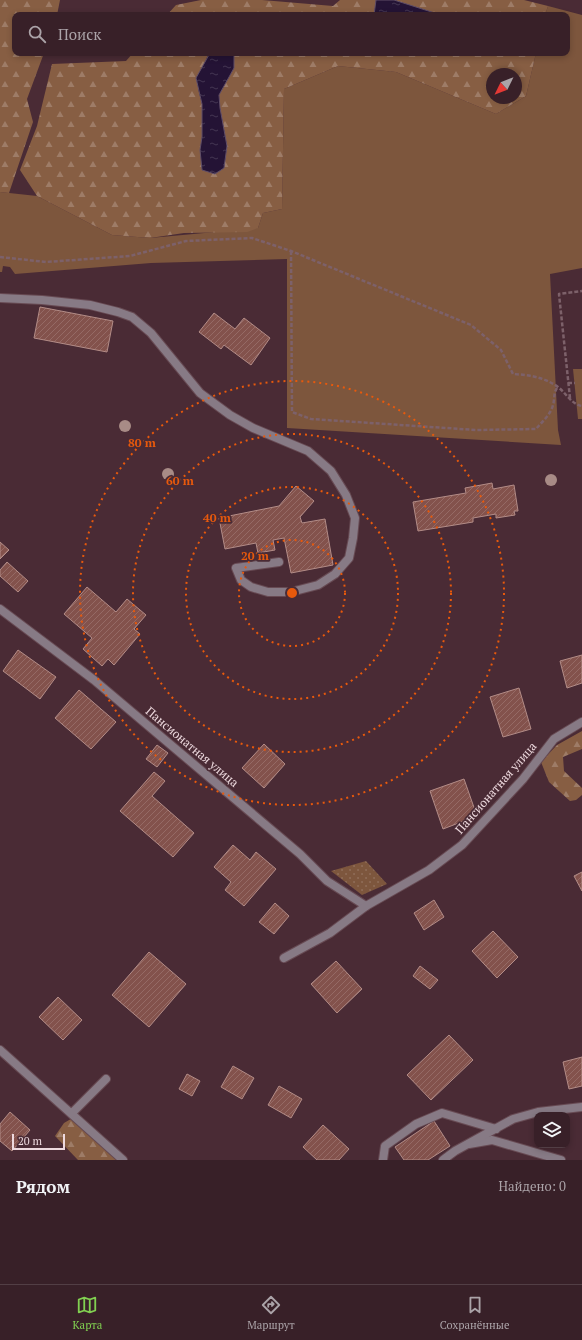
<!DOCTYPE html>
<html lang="ru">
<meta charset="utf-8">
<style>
body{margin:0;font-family:"PT Serif",serif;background:#3f2830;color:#f1f3f6}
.controls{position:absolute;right:12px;bottom:12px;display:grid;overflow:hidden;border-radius:8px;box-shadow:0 2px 6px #0003}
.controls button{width:36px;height:36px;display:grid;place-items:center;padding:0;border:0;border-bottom:1px solid #523e45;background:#382028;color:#f1f3f6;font:20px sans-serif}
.compass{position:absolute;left:486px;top:68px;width:36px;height:36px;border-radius:50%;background:#382028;box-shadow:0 2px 6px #0003;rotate:227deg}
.scale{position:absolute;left:12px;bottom:10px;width:53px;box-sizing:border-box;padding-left:4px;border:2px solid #edd9de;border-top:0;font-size:11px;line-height:14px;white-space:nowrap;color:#edd9de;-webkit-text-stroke:3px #4a2b35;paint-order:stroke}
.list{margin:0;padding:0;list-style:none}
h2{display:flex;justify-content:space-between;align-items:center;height:52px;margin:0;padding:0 16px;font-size:17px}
h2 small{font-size:13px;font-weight:400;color:#aba3a8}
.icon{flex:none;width:22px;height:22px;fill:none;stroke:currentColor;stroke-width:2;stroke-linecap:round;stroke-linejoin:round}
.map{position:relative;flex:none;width:582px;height:1160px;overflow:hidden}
.search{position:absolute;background:#382028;box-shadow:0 2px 6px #0003;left:12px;right:12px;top:12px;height:44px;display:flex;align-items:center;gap:10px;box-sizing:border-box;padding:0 14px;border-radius:8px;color:#aba3a8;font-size:15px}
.sheet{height:124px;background:#382028}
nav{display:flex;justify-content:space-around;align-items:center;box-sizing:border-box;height:56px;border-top:1px solid #523e45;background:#382028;font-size:11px;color:#aba3a8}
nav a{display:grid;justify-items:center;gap:2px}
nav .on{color:#81d051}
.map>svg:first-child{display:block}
.grass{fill:#7d563d}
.forest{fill:url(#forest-firs);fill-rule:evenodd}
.park{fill:url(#park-dots)}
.water{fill:url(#water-ripples);stroke:#604e68}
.building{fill:url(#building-hatch);stroke:#b38c87}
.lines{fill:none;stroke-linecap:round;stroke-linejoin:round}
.service-casing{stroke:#674a53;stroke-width:10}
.minor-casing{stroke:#674a53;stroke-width:10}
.path{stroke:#7d616a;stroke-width:2.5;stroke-dasharray:4 2;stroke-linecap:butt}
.service{stroke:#877a85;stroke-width:8}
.minor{stroke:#877a85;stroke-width:8}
.tree{fill:#a88b86}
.ring{fill:none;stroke:#e8590c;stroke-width:2;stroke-dasharray:2 4}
.labels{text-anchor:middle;stroke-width:3.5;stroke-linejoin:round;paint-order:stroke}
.street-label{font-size:12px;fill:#edd9de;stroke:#4a2b35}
.centre{fill:#e8590c;stroke:#4a2b35;stroke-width:2}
.ring-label{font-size:12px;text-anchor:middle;font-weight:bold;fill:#e8590c;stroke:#4a2b35;stroke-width:3.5;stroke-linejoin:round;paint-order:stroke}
</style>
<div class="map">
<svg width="582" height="1160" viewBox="0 0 582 1160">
<defs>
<pattern id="forest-firs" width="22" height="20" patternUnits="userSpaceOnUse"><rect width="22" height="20" fill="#875e43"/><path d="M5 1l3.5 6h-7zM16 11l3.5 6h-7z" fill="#9e7c67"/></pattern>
<pattern id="park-dots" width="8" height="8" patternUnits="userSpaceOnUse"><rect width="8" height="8" fill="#7d563d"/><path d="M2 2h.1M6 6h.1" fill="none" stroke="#906e59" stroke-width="1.8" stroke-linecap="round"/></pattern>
<pattern id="water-ripples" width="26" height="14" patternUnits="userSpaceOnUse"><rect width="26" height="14" fill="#241335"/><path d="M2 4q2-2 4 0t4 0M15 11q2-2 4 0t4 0" fill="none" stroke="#443552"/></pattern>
<pattern id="building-hatch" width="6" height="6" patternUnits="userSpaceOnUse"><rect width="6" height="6" fill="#83524c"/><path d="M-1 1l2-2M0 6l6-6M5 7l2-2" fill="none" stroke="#956a65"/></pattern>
</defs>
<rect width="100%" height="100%" fill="#4a2b35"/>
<g class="grass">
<polygon points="548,6 582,15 582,268 550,274 558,430 561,445 287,428 287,259 151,263 15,274 10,267 3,266 2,272 0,272 0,192 37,196 112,235 150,238 258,228 263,213 282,209 284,89 338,66 396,72 496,114 526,96 536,53 567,53 567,15 545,15"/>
<polygon points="573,369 582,369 582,419 578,419"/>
</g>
<g class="forest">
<polygon points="0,0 60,0 57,15 15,15 15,53 44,53 27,99 33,122 9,193 0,192"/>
<polygon points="201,0 262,0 333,6 340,0 376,0 374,15 167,15 176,5"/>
<polygon points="394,0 524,0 548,6 545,15 441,15"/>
<path d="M 133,53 L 210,53 L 207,57 L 198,89 L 202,104 L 202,137 L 200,150 L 224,168 L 227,146 L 220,108 L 219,95 L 234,68 L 233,53 L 536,53 L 526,96 L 496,114 L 396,72 L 338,66 L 284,89 L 282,209 L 263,213 L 258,228 L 247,232 L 184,233 L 150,238 L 112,235 L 37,196 L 20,170 L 37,126 L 52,64 L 126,61 ZM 492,74 L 516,74 L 516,98 L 492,98 Z"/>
<polygon points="582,731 582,749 563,757 564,771 582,788 582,795 576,800 570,801 549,782 541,762 557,745"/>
<polygon points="76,1116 125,1160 78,1160 55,1136 64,1123"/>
</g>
<polygon class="park" points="366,861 387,884 362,895 331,871"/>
<g class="water">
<polygon points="376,0 394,0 441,15 374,15"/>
<polygon points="210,53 234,54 234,68 219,95 220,108 227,146 224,168 215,174 202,170 200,150 202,137 202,104 196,78"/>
</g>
<g class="building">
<polygon points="40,307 113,321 107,352 34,338"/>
<polygon points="214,313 235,329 244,318 270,338 251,365 224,345 221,349 199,332"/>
<polygon points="492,483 493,489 514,485 518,511 514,511 515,515 496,518 496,514 473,518 473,522 418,531 413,502 466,493 465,488"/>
<polygon points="296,486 314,501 300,517 302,523 325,519 333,565 291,573 284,538 273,540 275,550 258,553 256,543 225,549 219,518 279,506"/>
<polygon points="0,542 9,550 0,559"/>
<polygon points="7,562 28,581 18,592 0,576 0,570"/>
<polygon points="87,587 116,612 127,599 146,615 134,629 140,634 114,665 108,659 102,666 83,649 92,638 64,614"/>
<polygon points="18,650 56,677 40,699 3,671"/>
<polygon points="582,655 582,683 567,688 560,661"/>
<polygon points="519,688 531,729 503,737 490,697"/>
<polygon points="79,690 116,722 91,749 55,718"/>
<polygon points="264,744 285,764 264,788 242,768"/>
<polygon points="157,745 168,753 157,767 146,759"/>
<polygon points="154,772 165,781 152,796 194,833 173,857 120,811"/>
<polygon points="464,779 477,816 443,829 430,791"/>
<polygon points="233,845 250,860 256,852 276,869 244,906 225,890 231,882 214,867"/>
<polygon points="582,872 582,891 574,876"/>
<polygon points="434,900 444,917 424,930 414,913"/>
<polygon points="275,903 289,916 274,934 259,922"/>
<polygon points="493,931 518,957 497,978 472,951"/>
<polygon points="149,952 186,984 149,1027 112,995"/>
<polygon points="336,961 362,989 337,1013 311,984"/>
<polygon points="420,966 438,980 430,989 413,976"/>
<polygon points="58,997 82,1020 63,1040 39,1017"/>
<polygon points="449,1035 473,1060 431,1100 407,1075"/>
<polygon points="582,1057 582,1086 569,1089 563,1062"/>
<polygon points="233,1066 254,1078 242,1099 221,1087"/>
<polygon points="187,1074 200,1081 192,1096 179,1089"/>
<polygon points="279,1086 302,1099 291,1118 268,1105"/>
<polygon points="10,1112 30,1130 12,1151 0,1141 0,1124"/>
<polygon points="434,1121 450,1146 428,1160 404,1160 395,1147"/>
<polygon points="323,1125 349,1149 339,1160 317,1160 303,1147"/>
</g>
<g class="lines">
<defs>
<g id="service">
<polyline points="0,298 42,300 90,305 118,312 132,317 151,333 200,393 230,415 253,428 308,451 331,471 346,495 355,518 353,538 349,558 335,574 318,585 291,592 268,592 251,587 241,580 236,568 279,562"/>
<polyline points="0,1050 123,1160"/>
<polyline points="72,1113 106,1079"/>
<polyline points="469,1144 492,1140 561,1160"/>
<polyline points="383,1160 385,1146 416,1124 442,1113 496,1129"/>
</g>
<g id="minor">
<polyline points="0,609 94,680 300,854 327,881 366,906"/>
<polyline points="284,958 330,933 366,906 429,870 462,845 523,779 554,739 582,722"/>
<polyline points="443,1160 455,1151 513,1119 538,1112 582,1107"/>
</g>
</defs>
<use href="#service" class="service-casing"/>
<use href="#minor" class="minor-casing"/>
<g class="path">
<path d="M 291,251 L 292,412 L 311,419 L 476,430 L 536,429 C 542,422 551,414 553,405 C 555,399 553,392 558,387"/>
<path d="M 0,257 L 46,262 L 130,256 L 186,241 L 252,238 L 291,251 L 471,325 L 501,350 L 513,374 C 529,375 544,377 558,387 C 566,393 571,404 582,406"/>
<polyline points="568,383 575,383"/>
<polyline points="570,398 559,294 582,291"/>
</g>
<use href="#service" class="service"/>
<use href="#minor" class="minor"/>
</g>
<g class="tree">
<circle cx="125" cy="426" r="6"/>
<circle cx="168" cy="474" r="6"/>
<circle cx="551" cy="480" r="6"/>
</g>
<g class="ring">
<circle cx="292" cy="593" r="53"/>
<circle cx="292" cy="593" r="106"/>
<circle cx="292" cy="593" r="159"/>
<circle cx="292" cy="593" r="212"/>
</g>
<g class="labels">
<g class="street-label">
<text transform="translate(192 747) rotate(40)" y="4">Пансионатная улица</text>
<text transform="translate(496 788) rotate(-49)" y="4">Пансионатная улица</text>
</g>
</g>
<circle cx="292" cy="593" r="6" class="centre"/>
<g class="ring-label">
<text x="142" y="447">80 m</text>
<text x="180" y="485">60 m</text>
<text x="217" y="522">40 m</text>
<text x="255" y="560">20 m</text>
</g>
</svg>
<div class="controls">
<button><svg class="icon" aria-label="layers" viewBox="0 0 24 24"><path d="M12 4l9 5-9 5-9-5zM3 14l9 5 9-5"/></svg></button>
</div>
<svg class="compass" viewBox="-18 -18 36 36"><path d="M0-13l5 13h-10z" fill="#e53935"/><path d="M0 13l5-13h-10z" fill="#aba3a8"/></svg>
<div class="scale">20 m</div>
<div class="search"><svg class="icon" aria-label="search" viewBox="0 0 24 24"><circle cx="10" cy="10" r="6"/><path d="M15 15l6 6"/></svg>Поиск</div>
</div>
<section class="sheet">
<h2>Рядом<small>Найдено: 0</small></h2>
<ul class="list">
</ul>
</section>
<nav>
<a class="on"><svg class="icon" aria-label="map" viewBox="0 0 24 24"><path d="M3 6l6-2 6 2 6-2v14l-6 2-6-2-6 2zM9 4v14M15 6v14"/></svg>Карта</a>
<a><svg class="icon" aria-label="directions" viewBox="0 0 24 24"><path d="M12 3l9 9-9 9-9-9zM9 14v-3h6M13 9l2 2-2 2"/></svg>Маршрут</a>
<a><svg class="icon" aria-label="saved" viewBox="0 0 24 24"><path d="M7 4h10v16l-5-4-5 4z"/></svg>Сохранённые</a>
</nav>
